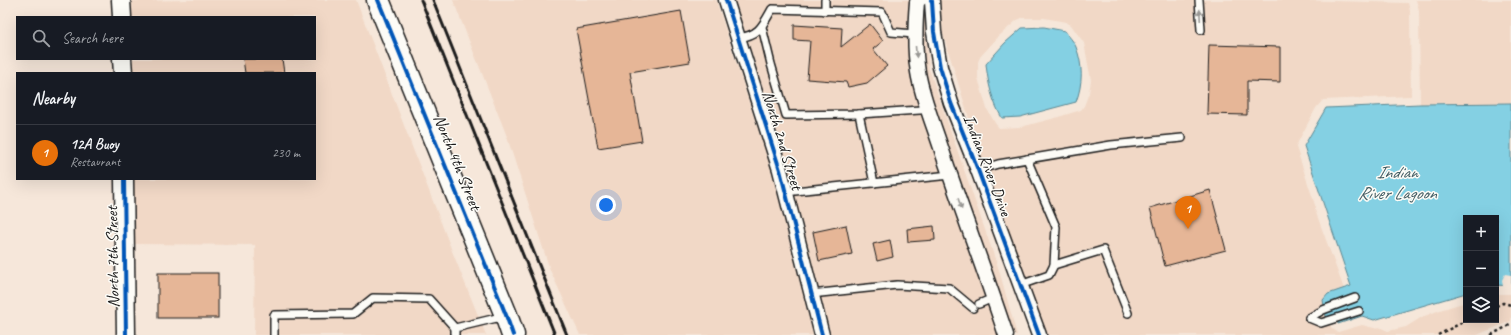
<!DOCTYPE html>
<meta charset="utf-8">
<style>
body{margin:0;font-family:Caveat,sans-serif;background:#20242c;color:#f1f3f6}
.controls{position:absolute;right:12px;bottom:12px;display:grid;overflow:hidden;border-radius:0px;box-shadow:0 4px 16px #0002}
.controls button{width:36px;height:36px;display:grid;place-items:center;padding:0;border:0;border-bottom:1px solid #363941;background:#171b24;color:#f1f3f6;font:20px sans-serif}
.you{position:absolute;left:606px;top:205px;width:14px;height:14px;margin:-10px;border:3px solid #fff;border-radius:50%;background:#1a73e8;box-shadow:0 0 0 6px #1a73e833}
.badge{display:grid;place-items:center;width:26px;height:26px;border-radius:50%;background:#1a73e8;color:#fff;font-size:13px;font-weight:700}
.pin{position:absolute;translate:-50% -33px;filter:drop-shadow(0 1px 2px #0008)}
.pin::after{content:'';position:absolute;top:21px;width:14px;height:12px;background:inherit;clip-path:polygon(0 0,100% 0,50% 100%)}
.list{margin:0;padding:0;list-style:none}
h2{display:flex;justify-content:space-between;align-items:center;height:52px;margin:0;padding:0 16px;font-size:17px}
h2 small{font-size:13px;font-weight:400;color:#9ea1a6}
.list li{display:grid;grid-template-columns:26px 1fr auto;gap:12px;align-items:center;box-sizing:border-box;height:56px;padding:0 16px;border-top:1px solid #363941}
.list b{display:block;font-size:15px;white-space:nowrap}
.list p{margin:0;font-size:13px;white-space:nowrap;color:#9ea1a6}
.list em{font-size:13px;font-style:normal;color:#9ea1a6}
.icon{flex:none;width:22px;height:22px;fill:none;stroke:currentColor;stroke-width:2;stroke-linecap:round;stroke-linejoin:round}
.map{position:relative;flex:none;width:1511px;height:335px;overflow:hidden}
.search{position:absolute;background:#171b24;box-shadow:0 4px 16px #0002;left:16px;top:16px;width:300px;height:44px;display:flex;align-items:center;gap:10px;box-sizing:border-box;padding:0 14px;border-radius:0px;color:#9ea1a6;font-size:15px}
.panel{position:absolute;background:#171b24;box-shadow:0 4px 16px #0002;left:16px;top:72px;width:300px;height:108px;border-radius:0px}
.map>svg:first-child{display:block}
.built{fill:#f1d8c6;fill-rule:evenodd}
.water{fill:#84d0e3;stroke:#5a8893}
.pier{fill:#f6e7da}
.building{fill:#e6b697;stroke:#1c1c1c}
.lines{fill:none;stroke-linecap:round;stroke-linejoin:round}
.service-casing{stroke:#1c1c1c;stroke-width:10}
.minor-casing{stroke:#1c1c1c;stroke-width:17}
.tertiary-casing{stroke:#1c1c1c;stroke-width:21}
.primary-casing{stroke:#1c1c1c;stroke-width:25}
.path{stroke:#1c1c1c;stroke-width:2.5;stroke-dasharray:3 3;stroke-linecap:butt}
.service{stroke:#fdfcf7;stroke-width:7}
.minor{stroke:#fdfcf7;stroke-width:14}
.tertiary{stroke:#fdfcf7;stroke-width:18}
.primary{stroke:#fdfcf7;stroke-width:22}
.rail{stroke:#1c1c1c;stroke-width:3}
.cycleway-casing{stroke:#fdfcf7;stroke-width:6}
.cycleway{stroke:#0057b8;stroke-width:4}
.oneway{fill:#989794}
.labels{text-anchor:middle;stroke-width:3;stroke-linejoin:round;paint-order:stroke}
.street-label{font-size:17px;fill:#1c1c1c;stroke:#fdfcf7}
.water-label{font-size:18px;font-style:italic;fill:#405b62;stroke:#fdfcf7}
</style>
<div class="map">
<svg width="1511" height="335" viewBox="0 0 1511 335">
<rect width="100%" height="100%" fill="#f6e7da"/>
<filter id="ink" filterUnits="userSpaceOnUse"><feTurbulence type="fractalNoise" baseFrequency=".025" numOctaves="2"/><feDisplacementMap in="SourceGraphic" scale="8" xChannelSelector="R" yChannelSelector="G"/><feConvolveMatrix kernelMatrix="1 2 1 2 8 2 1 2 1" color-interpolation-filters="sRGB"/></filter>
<g filter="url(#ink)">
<g class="built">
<polygon points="190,0 356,0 452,251 486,335 254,335 255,245 134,244 133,179 315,179 315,73 133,73 133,59 315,59 315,17 132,17 132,1"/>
<polygon points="453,0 716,0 772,173 813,335 580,335 550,270 506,134"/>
<polygon points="735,0 923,0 929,69 999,270 1017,335 831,335 788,167"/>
<path d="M 940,0 L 1292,0 L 1408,3 L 1410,11 L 1411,96 L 1323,100 L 1316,108 L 1298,142 L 1296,147 L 1315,205 L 1315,210 L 1344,289 L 1328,294 L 1324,298 L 1323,306 L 1331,327 L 1334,330 L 1338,332 L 1362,325 L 1374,328 L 1379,327 L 1388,331 L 1406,327 L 1422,317 L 1440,310 L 1466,302 L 1466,320 L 1496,320 L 1496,294 L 1511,294 L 1511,321 L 1477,335 L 1036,335 L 943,34 ZM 1022,18 L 1044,18 L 1066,22 L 1071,25 L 1084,43 L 1091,80 L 1089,93 L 1084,106 L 1081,110 L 1055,118 L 1021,127 L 999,128 L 995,123 L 987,109 L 978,78 L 978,62 L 980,57 L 999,36 L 1017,20 Z"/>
<polygon points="1416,0 1511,0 1511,103 1420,104 1419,10"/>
</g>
<g class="water">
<path d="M 1044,27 L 1065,31 C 1068,36 1074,41 1076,47 C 1083,66 1083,83 1076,102 L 1020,117 L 1002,118 C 992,101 988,83 986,64 L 1005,43 L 1022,28 Z"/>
<polygon points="1511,103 1511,286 1496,285 1496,218 1466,218 1466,293 1374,320 1362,316 1338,324 1337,320 1330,323 1326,316 1323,300 1328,294 1351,286 1304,146 1326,108 1420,104"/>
</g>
<polygon class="pier" points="1505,274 1511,275 1511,288 1503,287 1502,280"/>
<g class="building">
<polygon points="681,11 690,62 630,72 642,141 598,148 576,29"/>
<polygon points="870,24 883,41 873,49 887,66 867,83 848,87 846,82 807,79 810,41 794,40 794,25 842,28 841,47"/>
<polygon points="1209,45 1280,47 1280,82 1247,81 1247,115 1207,114"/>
<polygon points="243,59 282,59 284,73 245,73"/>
<polygon points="1210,190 1226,250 1165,266 1150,208"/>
<polygon points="846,225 852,254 819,261 813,232"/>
<polygon points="934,226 935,240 908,242 907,229"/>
<polygon points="890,240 893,257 877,261 873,244"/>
<rect x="158" y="273" width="60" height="45"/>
</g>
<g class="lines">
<defs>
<g id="service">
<polyline points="825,0 825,11"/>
<polyline points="1199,0 1201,30"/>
<polyline points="762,27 771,64 786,115 859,114 920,110 928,108"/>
<path d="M 738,38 C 759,35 762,27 772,9 L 882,12 L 891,32 L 914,34"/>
<polyline points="859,114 874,183"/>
<polyline points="978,170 998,164 1111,145 1182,138"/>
<polyline points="785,192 950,175"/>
<polyline points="1054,265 1103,250 1128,313"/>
<polyline points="1020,285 1049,275 1054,265 1056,227 1027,159"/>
<polyline points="811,294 897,285 949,288 973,308"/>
<polyline points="979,304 993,298"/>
<polyline points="1309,318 1321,323 1359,311"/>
<polyline points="1309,318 1323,310 1355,298"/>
<polyline points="274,335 274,315 353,314 373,298 429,299 455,328"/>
<polyline points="455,335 455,328 505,316"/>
</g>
<g id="minor">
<polyline points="726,0 780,170 822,335"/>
<path d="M 919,0 L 917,2 C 915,26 914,49 918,72 C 922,98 935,128 943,154 C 963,214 986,274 1006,335"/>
<polyline points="931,0 932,1 934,32 940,67 951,103 978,170 1039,335"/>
</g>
<g id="tertiary">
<polyline points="121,0 122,17"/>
<polyline points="122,59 123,73"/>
<polyline points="124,179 126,335"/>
</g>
<polyline id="primary" points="378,0 506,315 513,335"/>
</defs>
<use href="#service" class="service-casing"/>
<use href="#minor" class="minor-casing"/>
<use href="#tertiary" class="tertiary-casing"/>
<use href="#primary" class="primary-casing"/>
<g class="path">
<polyline points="1496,306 1503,303 1511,305"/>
<polyline points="1438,335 1467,320"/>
<polyline points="1491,335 1510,325"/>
</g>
<use href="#service" class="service"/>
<use href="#minor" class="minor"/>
<use href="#tertiary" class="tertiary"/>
<use href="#primary" class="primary"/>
<g class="rail">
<polyline points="421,0 555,335"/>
<polyline points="433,0 567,335"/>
</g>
<defs>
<g id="cycleway">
<polyline points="378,0 506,315 513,335"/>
<polyline points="726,0 780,170 822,335"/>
<polyline points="931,0 932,1 934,32 940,67 951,103 978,170 1039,335"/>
<polyline points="124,179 126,335"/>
</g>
</defs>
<use href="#cycleway" class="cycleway-casing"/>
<use href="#cycleway" class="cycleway"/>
</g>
<defs><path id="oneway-solid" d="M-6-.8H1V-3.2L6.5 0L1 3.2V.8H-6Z"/></defs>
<g class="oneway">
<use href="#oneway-solid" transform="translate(1200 15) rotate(-93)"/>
<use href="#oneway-solid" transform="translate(916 52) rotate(85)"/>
<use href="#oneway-solid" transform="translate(960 204) rotate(71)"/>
</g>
</g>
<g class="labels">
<g class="street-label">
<text transform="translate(783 140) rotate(73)" y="6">North 2nd Street</text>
<text transform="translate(458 162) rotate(68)" y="6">North 4th Street</text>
<text transform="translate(988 165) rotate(69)" y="6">Indian River Drive</text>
<text transform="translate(112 257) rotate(-91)" y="6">North 7th Street</text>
</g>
<g class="water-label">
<text x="1397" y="178">Indian<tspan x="1397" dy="21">River Lagoon</tspan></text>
</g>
</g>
</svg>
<div class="controls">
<button>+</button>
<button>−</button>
<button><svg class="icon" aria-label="layers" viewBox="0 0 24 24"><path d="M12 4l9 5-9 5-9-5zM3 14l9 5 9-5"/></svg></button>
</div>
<div class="you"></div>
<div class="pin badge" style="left:1188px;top:229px;background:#e8710a">1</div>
<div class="search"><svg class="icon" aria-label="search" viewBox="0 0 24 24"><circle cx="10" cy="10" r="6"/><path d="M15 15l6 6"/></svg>Search here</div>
<section class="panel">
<h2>Nearby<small></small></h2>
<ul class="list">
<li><span class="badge" style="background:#e8710a">1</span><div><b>12A Buoy</b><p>Restaurant</p></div><em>230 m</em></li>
</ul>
</section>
</div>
